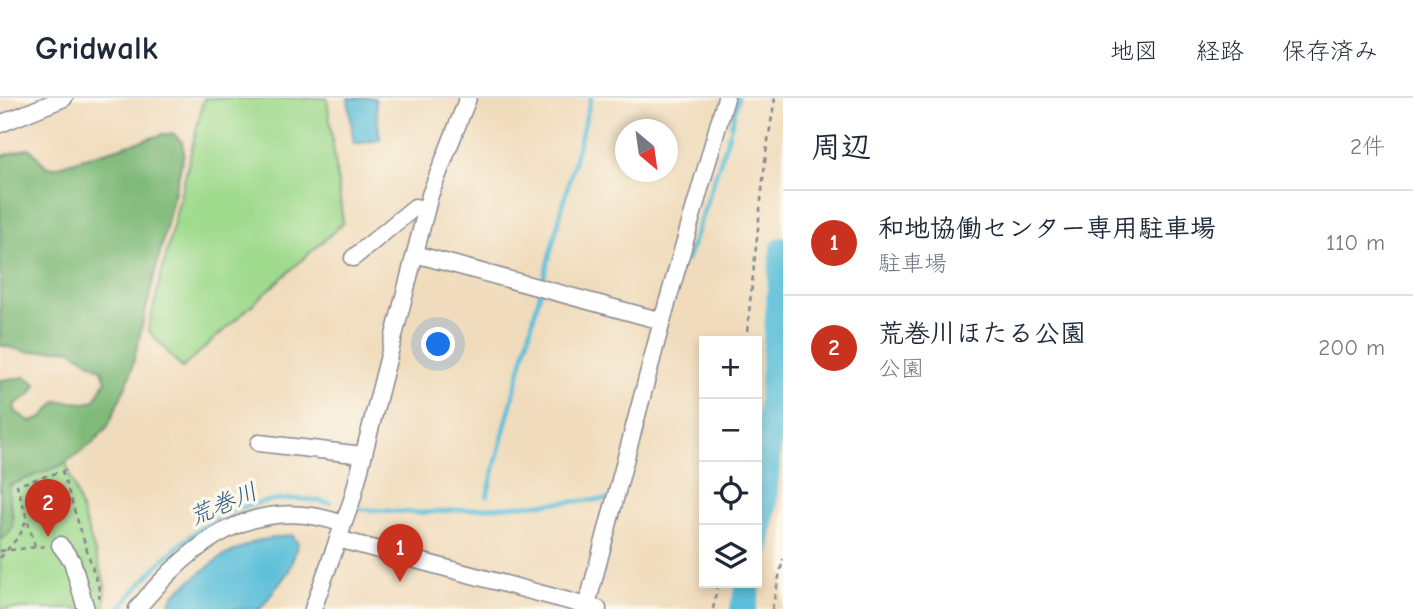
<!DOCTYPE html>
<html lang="ja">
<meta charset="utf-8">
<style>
body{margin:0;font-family:"Comic Neue","Klee One",sans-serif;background:#f2f2f3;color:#1f2937}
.controls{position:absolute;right:21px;bottom:21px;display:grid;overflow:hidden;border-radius:0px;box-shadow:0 4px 10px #0003}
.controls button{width:63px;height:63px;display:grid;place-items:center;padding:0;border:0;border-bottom:2px solid #e0e1e3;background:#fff;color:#1f2937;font:35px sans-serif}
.compass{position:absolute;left:615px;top:21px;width:63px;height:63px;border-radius:50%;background:#fff;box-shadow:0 4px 10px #0003;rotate:151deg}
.you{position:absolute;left:439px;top:247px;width:24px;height:24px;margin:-18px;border:5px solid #fff;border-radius:50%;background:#1a73e8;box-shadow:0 0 0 10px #1a73e833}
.badge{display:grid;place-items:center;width:46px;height:46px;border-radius:50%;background:#c8321e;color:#fff;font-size:23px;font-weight:700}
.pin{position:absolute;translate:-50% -58px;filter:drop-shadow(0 2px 4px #0008)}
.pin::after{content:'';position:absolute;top:37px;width:24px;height:21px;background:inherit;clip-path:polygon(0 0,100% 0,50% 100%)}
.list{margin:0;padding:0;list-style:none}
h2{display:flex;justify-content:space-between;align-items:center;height:91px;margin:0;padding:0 28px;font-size:30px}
h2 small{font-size:23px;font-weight:400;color:#747a83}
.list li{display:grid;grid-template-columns:46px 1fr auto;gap:21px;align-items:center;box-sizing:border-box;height:105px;padding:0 28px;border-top:2px solid #e0e1e3}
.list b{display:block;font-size:26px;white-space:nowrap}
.list p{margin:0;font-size:23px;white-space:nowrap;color:#747a83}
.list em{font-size:23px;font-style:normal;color:#747a83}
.icon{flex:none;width:38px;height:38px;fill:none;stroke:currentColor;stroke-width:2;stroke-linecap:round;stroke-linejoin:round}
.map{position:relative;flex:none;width:783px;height:511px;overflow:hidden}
header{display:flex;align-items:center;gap:42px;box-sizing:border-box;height:98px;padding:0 35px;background:#fff;border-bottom:2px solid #e0e1e3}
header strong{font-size:33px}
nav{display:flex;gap:38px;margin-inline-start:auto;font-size:24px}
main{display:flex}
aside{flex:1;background:#fff}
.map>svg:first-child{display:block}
.green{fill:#9fda8d;stroke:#5d8476;stroke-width:2}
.forest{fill:#7fba78;stroke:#4d746b;stroke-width:2}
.water{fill:#5bbfd9;stroke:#3b779c;stroke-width:2}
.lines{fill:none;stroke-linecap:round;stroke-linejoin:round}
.stream{stroke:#5bbfd9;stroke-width:4.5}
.river{stroke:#5bbfd9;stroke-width:26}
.minor-casing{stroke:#86868d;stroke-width:19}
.path{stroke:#86868d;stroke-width:2.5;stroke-dasharray:5 5;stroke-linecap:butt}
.minor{stroke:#fff;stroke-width:16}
.labels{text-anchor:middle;stroke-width:7;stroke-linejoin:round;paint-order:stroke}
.water-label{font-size:24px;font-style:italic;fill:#2e5a83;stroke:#fbf7ec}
</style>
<header>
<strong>Gridwalk</strong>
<nav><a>地図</a><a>経路</a><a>保存済み</a></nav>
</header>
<main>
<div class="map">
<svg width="783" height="511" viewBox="0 0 783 511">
<rect width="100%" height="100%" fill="#fbf7ec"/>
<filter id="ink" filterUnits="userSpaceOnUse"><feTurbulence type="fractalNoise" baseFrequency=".0143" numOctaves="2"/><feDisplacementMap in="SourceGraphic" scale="14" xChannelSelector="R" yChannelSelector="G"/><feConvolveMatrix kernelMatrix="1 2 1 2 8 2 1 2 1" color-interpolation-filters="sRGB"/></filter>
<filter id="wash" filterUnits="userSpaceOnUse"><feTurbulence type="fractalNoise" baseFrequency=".00686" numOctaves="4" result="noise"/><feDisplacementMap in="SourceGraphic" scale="28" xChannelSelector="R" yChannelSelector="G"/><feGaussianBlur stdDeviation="1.57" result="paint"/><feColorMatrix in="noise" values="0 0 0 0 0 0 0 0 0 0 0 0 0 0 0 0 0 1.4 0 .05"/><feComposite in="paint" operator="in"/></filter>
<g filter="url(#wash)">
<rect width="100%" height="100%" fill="#f0dcbc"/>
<g class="green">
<polygon points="204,0 327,0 343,125 182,270 148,232"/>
<path d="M 66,364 L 105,486 L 105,511 L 0,511 L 0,442 C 21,431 11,410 8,392 C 18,375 51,376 66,364 Z"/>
</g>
<path class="forest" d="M 164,36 L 174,36 L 182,44 L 184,55 L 130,278 L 108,328 L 93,345 L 62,367 L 10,387 C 3,407 26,428 0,442 L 0,282 L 26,279 L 36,286 L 31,296 L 14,307 L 16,314 L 31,324 L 42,320 L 57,303 L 87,305 L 95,302 L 106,282 L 102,272 L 69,251 L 28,254 L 0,247 L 0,59 L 29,50 L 47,69 L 55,69 Z"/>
<g class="water">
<polygon points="348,0 375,0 380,42 354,46"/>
<polygon points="292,437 298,445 289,473 260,511 167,511 174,496 221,459 256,443"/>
</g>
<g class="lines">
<g class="stream">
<polyline points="731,29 738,0"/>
<polyline points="687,163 730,34"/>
<polyline points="542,186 591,0"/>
<polyline points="487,398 540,195"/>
<polyline points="360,411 419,415 608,401"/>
<path d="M 119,511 C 175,443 234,385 330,405"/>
</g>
<g class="river">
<polyline points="757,451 764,405 783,152"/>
<polyline points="743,511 749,485"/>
</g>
</g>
</g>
<g filter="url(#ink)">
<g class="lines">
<defs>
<g id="minor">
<polyline points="0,26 64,0"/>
<polyline points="415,156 662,223"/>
<polyline points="353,160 415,109 426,112"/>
<polyline points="259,345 363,357"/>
<polyline points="338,441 598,511"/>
<polyline points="60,447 72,463 86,511"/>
<path d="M 137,511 C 191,445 254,394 343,426"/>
<polyline points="313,511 352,402 430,97 468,0"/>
<polyline points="586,511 662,223 726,0"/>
</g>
</defs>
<use href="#minor" class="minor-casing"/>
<g class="path">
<polyline points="746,243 766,55 775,0"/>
<polyline points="62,373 100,494 99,500"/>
<polyline points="35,448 17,387 69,371"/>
<polyline points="0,453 47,448"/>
<polyline points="0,460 20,437 27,420"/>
<polyline points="713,511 718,485"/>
<polyline points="772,511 783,461"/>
</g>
<use href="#minor" class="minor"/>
</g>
</g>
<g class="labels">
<g class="water-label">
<text transform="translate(223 406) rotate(-23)" y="8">荒巻川</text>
</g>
</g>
</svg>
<div class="controls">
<button>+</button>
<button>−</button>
<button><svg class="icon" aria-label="locate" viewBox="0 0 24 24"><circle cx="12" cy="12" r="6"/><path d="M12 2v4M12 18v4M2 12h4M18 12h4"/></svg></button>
<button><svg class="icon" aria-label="layers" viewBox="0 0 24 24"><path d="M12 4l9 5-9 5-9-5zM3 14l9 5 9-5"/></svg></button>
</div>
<svg class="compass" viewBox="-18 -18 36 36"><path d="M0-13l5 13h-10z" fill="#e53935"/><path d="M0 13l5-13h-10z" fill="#747a83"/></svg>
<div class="you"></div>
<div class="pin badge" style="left:400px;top:484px">1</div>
<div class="pin badge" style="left:48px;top:439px">2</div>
</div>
<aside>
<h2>周辺<small>2件</small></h2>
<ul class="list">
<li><span class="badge">1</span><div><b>和地協働センター専用駐車場</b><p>駐車場</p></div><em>110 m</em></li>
<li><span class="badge">2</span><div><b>荒巻川ほたる公園</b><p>公園</p></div><em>200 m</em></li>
</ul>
</aside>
</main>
